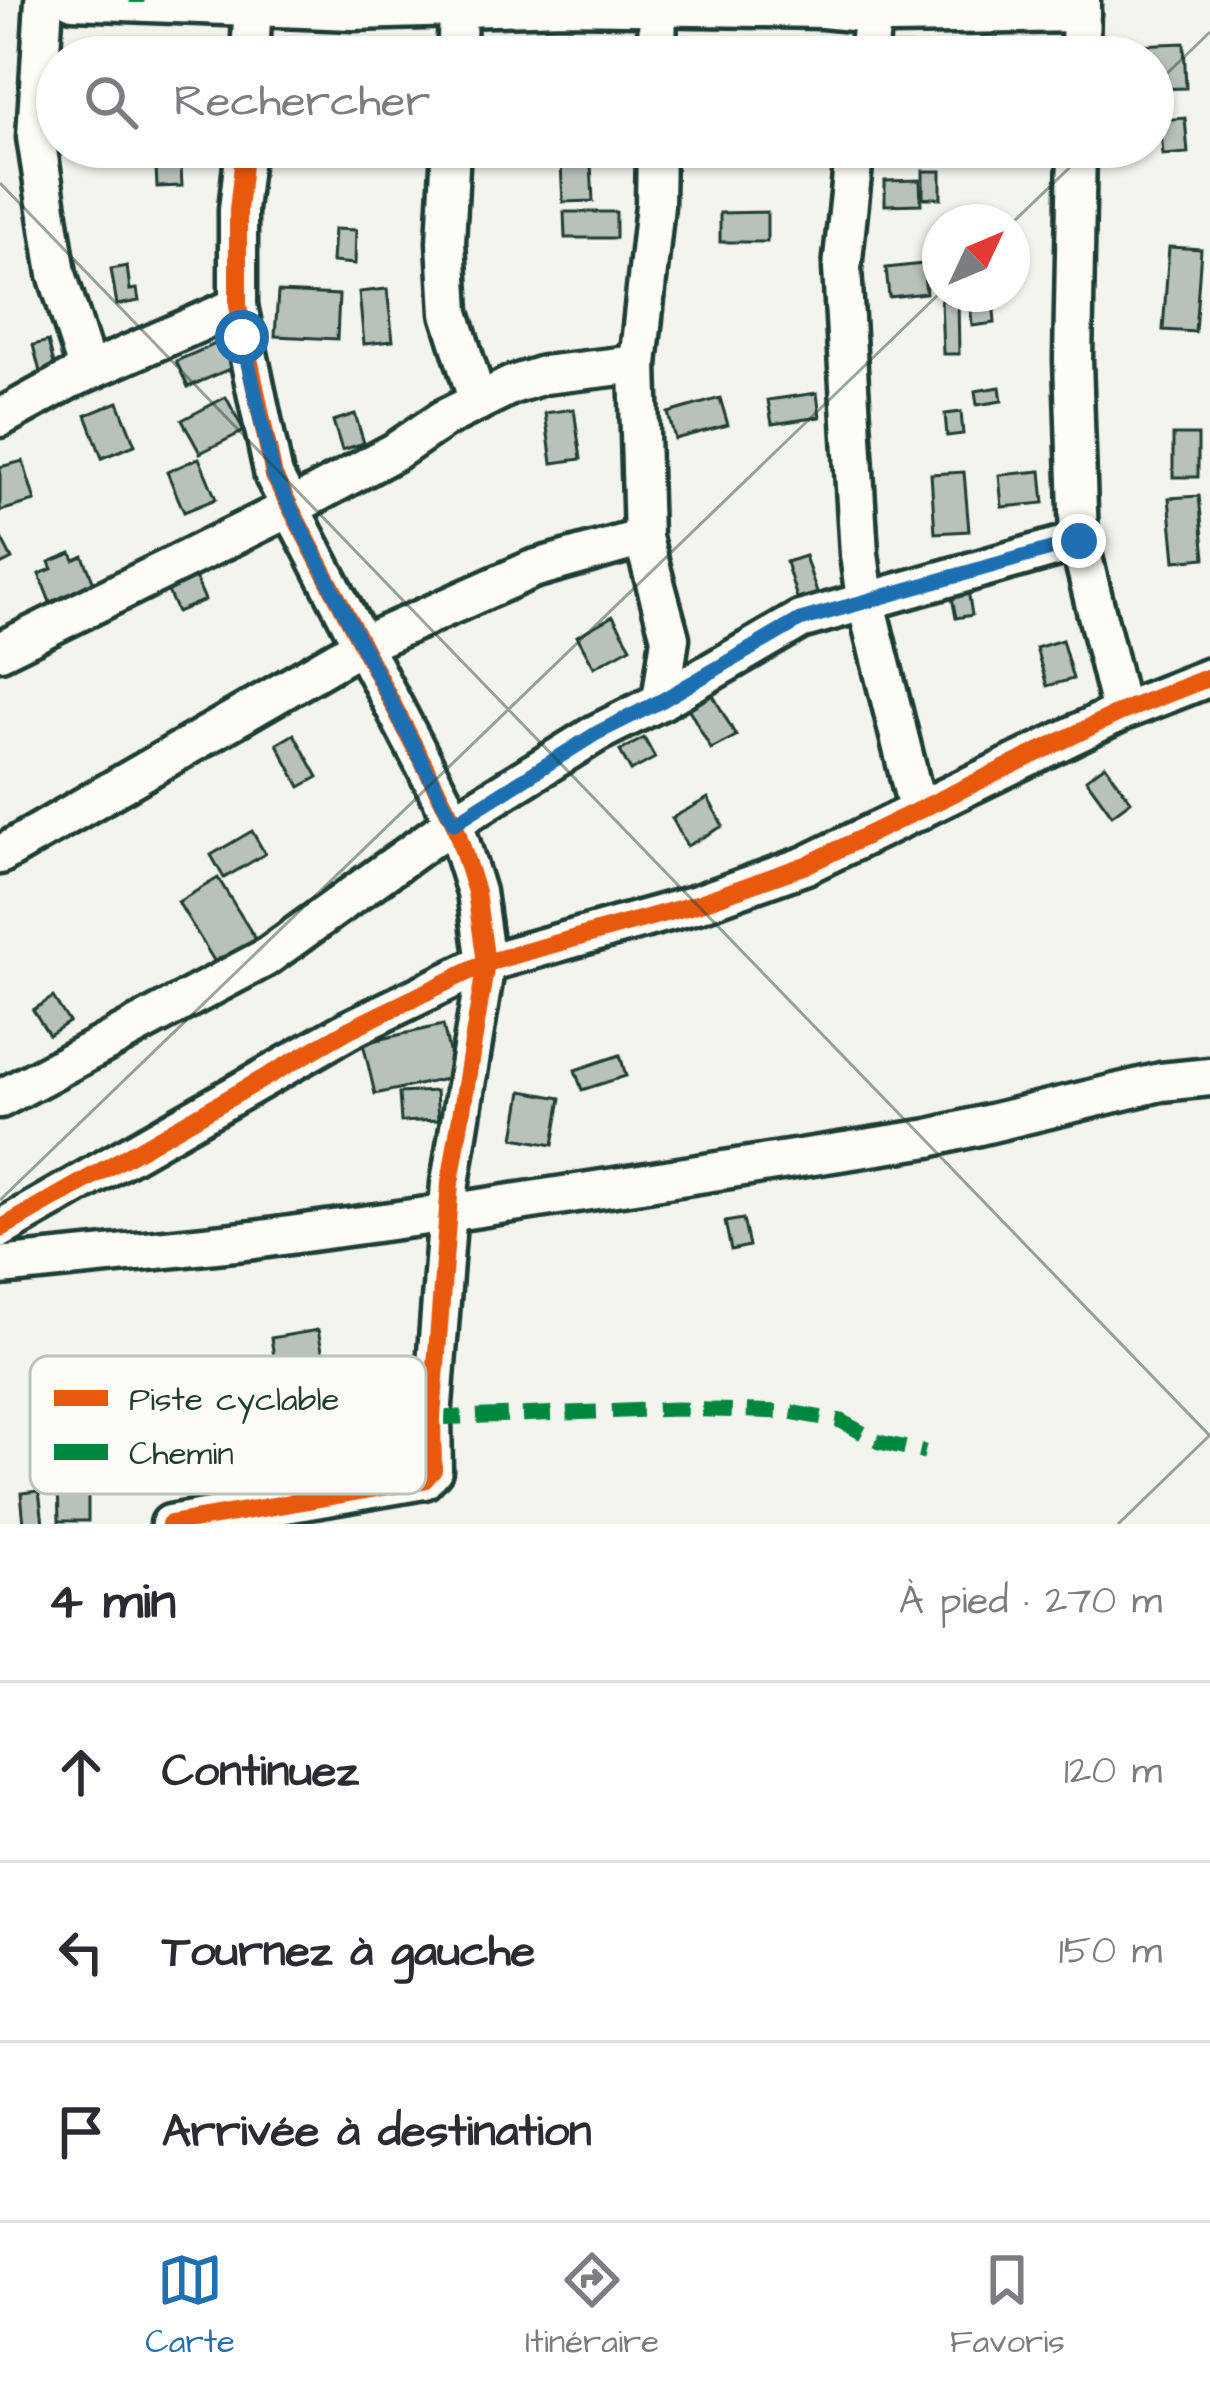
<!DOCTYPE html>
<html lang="fr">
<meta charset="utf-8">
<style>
body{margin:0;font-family:"Architects Daughter",sans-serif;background:#f2f2f3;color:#2b2b33}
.compass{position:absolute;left:922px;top:204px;width:108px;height:108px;border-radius:50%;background:#fff;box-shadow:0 3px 9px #0004;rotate:46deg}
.stop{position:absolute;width:36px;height:36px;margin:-27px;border:9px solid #1f6fb2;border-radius:50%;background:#fff}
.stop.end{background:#1f6fb2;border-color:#fff;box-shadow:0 3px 12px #0008}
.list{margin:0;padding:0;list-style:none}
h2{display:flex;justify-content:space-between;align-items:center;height:156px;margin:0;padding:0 48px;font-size:51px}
h2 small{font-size:39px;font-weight:400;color:#7c7c81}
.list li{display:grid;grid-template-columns:78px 1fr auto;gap:36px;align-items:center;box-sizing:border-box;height:180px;padding:0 48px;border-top:3px solid #e1e1e2}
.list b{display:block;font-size:45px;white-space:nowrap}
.list em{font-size:39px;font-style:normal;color:#7c7c81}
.icon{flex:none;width:66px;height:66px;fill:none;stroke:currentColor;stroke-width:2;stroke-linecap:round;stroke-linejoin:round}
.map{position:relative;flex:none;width:1210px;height:1524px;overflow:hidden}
.search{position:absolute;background:#fff;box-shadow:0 3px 9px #0004;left:36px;right:36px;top:36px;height:132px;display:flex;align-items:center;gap:30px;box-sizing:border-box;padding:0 42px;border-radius:66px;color:#7c7c81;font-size:45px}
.sheet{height:696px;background:#fff}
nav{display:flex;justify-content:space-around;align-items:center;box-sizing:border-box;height:168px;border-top:3px solid #e1e1e2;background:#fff;font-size:33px;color:#7c7c81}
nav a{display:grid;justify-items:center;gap:6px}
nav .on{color:#1f6fb2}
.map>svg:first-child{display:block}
.building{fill:#b9c1bb;stroke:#1f3d34;stroke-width:3}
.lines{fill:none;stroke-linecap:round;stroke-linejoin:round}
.street-casing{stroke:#1f3d34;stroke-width:45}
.street{stroke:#fdfcf7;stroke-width:36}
.quiet{stroke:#00873e;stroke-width:15;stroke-dasharray:30 15;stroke-linecap:butt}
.cycleway-casing{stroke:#fdfcf7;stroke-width:26}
.cycleway{stroke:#e8590c;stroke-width:18}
.route{stroke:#1f6fb2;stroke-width:15}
.ticks{fill:none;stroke:#1f3d34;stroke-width:3;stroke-opacity:0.45}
.key{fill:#fdfcf7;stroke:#bac3bc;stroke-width:3}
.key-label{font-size:33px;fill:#1f3d34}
</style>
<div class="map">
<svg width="1210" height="1524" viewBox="0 0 1210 1524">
<rect width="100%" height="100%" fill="#f4f4ef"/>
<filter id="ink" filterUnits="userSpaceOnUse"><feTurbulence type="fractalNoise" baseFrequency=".00833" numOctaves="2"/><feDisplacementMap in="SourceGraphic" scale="24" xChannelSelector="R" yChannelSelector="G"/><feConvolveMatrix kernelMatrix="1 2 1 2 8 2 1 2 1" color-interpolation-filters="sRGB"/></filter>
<g filter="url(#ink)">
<g class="building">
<polygon points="1184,43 1186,88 1153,89 1153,57 1110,57 1109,46"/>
<rect x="894" y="45" width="16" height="12"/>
<polygon points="157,52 194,55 194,57 157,57"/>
<polygon points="1185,118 1188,153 1163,155 1160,120"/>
<polygon points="155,147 180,147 182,186 157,187"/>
<polygon points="591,164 593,201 563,202 561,165"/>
<rect x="923" y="171" width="18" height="27"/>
<polygon points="920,180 921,204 885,205 885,181"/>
<polygon points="564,212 616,212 616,238 565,238"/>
<polygon points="767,212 767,242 720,242 720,213"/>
<polygon points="334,229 356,230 355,264 332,262"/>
<polygon points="1169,247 1201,249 1195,332 1163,330"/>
<polygon points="923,264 926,293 889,297 886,268"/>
<polygon points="127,266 130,290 137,289 139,301 117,305 111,269"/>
<polygon points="387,289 393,341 364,344 359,292"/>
<polygon points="278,292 339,295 337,339 275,336"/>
<polygon points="993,297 995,323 972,326 970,298"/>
<polygon points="958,299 959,354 943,354 941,300"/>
<polygon points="48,341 55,368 40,372 33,345"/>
<polygon points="220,342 232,368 188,387 176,361"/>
<polygon points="1000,387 1002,401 977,405 975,391"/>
<polygon points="817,393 820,417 772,424 768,400"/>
<polygon points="226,397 244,431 200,453 182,420"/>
<polygon points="720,398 728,425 675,439 668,413"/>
<polygon points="118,402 135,445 102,458 86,415"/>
<polygon points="574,409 581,459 552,463 545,413"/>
<polygon points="961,412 963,434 947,436 945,414"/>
<polygon points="355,414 364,443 342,450 333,421"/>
<rect x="1173" y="435" width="25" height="42"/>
<polygon points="199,458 216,499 184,512 167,472"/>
<polygon points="23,461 35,501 0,511 0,467"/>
<polygon points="1041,471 1044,503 1002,507 999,475"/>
<polygon points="964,472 969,531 935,533 931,474"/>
<polygon points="1199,496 1205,558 1175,561 1169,498"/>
<polygon points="0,536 12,559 0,565"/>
<polygon points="71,553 74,560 83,556 95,585 50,602 39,574 52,569 49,562"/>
<polygon points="805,556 820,602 800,608 786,562"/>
<polygon points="192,570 205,600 177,612 164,582"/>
<polygon points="968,590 972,615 956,618 951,592"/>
<polygon points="613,616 631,647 594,667 577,636"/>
<polygon points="1062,640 1073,679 1047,686 1036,648"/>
<polygon points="710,690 736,736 711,749 686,704"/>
<polygon points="294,734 318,777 300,787 277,744"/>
<polygon points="644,738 655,758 631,771 620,751"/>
<polygon points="1105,765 1131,801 1112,815 1086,779"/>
<polygon points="708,798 723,826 687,846 672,818"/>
<polygon points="252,831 265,854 224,878 211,855"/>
<polygon points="218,878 261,948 221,972 178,902"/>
<polygon points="53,997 69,1022 49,1035 33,1010"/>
<polygon points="443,1025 455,1077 375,1094 363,1043"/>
<polygon points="620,1055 626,1076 582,1090 575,1070"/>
<polygon points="436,1091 438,1120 401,1122 399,1093"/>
<polygon points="522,1091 561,1098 553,1145 514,1138"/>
<polygon points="743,1219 749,1246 731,1250 725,1222"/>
<polygon points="318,1330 324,1360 276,1369 271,1338"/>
<polygon points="58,1482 88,1482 88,1521 59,1521"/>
<polygon points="39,1491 43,1523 24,1524 21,1493"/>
</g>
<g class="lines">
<defs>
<g id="street">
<polyline points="44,0 36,137 57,274 88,371"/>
<polyline points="73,0 353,11 565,5 823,9 891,16 1081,13"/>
<polyline points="250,57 253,0"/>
<polyline points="456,57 459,0"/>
<polyline points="657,57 658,0"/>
<polyline points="868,57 874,0"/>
<polyline points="1080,57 1081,0"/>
<polyline points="451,147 446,242 450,313 478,402"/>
<polyline points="656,147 655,205 638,364 643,538 670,638 661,701"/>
<polyline points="855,147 842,268 859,554 865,599 918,812"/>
<polyline points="1077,147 1073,360 1079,541 1121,712"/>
<polyline points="0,418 69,380 238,306"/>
<polyline points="0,651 290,508 396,451 443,419 512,385 544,375 638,364"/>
<polyline points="0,855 362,645 533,569 643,538"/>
<polyline points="0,1099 265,958 454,822 597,733 661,701 800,620 1079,541"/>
<polyline points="0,1229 350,1029 486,963 697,904 806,865 1121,712 1210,677"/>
<polyline points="0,1266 254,1240 448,1213 929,1138 1161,1082 1210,1077"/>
<polyline points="170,1524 424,1480 433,1470 432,1418 450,1183 486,963 476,892 454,822 274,476 238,306 238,210 245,147"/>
</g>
</defs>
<use href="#street" class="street-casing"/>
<use href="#street" class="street"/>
<g class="quiet">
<polyline points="137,0 137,3"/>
<polyline points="432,1418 677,1409 790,1412 841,1421 879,1442 925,1452"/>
</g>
<defs>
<g id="cycleway">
<polyline points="0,1229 350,1029 486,963 697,904 806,865 1121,712 1210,677"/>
<polyline points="170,1524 424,1480 433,1470 432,1418 450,1183 486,963 476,892 454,822 274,476 238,306 238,210 245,147"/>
</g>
</defs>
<use href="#cycleway" class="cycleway-casing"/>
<use href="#cycleway" class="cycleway"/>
</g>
</g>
<g class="lines" filter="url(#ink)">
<polyline class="route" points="242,337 274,476 454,823 597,733 661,701 800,620 1079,541"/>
</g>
<path class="ticks" d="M 1153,87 L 1210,32M 0,183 L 1210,1436M 1012,223 L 1091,147M 0,1200 L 940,293M 1118,1524 L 1210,1435"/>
<rect x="30" y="1356" width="396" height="138" rx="18" class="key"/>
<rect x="54" y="1390" width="54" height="16" fill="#e8590c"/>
<rect x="54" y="1444" width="54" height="16" fill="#00873e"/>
<g class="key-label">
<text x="129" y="1410">Piste cyclable</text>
<text x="129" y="1464">Chemin</text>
</g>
</svg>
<svg class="compass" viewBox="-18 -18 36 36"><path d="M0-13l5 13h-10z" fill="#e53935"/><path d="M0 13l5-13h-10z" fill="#7c7c81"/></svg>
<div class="stop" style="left:242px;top:337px"></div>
<div class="stop end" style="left:1079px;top:541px"></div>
<div class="search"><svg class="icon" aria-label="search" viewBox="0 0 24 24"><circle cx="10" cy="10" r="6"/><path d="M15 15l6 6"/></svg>Rechercher</div>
</div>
<section class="sheet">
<h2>4 min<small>À pied · 270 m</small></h2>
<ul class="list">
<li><svg class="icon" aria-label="ahead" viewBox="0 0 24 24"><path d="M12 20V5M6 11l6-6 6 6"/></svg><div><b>Continuez</b></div><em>120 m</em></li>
<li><svg class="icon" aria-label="left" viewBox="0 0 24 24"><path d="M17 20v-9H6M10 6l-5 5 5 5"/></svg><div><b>Tournez à gauche</b></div><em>150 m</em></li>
<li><svg class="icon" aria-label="arrive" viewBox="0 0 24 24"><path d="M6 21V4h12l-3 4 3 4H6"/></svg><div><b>Arrivée à destination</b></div></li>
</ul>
</section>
<nav>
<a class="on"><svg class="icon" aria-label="map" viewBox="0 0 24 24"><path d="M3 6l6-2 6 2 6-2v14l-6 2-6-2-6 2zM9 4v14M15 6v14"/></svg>Carte</a>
<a><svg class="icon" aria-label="directions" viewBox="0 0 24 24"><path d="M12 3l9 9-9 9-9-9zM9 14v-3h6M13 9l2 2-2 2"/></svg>Itinéraire</a>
<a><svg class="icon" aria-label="saved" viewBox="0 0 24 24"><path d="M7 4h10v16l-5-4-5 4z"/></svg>Favoris</a>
</nav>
